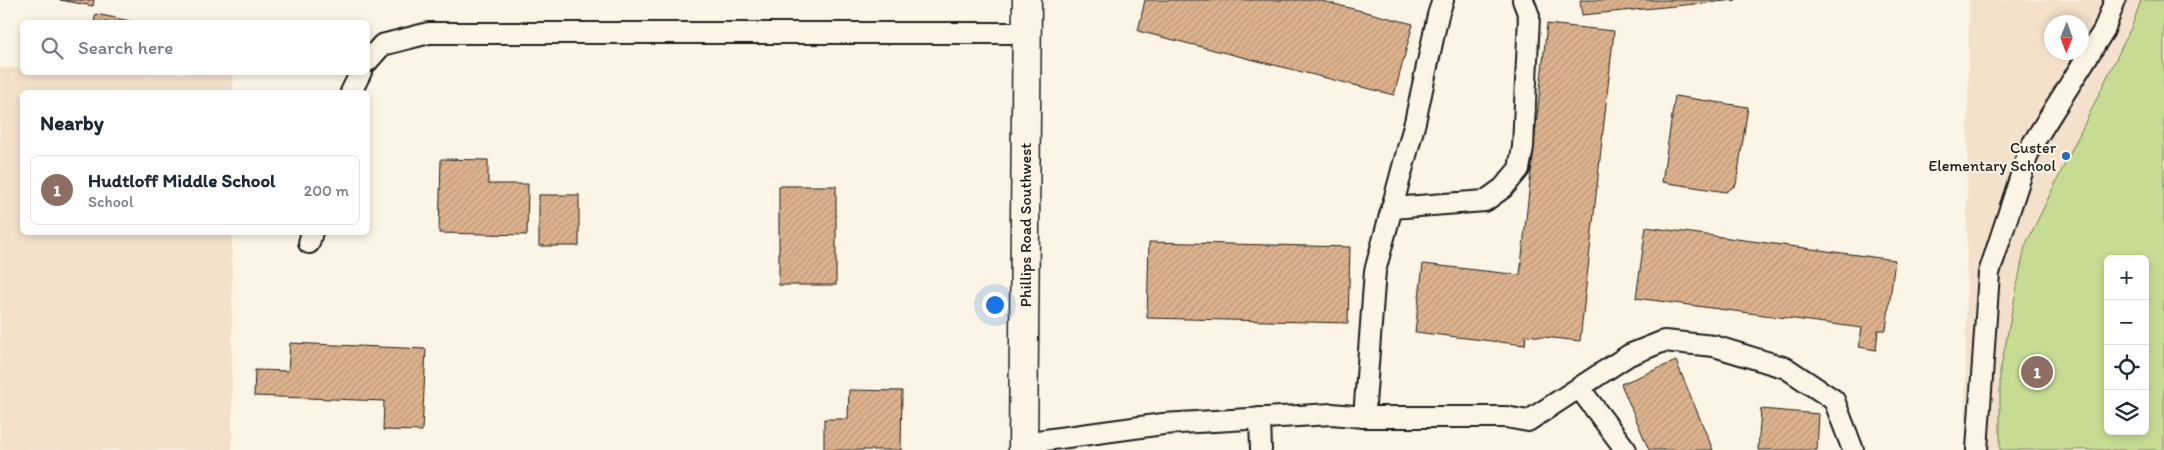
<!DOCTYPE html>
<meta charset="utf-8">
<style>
body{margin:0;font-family:Itim,sans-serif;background:#f2f2f3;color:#1f2937}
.controls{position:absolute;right:15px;bottom:15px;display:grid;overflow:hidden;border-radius:8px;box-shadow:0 2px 8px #0003}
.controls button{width:45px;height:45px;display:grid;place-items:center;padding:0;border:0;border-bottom:1px solid #e0e1e3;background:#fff;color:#1f2937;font:25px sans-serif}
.compass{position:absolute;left:2044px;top:15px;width:45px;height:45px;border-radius:50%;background:#fff;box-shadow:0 2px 8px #0003;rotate:181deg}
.you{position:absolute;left:994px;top:304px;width:18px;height:18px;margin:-12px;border:4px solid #fff;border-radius:50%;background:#1a73e8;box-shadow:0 0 0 8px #1a73e833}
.badge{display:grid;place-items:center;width:32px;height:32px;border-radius:50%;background:#1f6fb2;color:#fff;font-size:16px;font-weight:700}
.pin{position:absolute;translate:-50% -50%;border:2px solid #fff;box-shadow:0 1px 5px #0006}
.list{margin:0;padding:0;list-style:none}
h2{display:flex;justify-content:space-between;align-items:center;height:65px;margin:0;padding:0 20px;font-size:21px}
h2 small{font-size:16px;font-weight:400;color:#747a83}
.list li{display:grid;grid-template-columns:32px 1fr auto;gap:15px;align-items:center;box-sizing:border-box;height:70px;margin:0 10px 10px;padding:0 10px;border:1px solid #e0e1e3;border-radius:8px}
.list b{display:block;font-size:19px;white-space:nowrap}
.list p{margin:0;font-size:16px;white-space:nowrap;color:#747a83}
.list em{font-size:16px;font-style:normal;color:#747a83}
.icon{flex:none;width:28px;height:28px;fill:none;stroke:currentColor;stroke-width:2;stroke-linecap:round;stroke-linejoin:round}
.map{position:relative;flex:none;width:2164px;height:450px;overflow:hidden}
.search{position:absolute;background:#fff;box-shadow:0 2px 8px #0003;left:20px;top:20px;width:350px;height:55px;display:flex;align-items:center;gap:12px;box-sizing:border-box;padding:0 18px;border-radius:8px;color:#747a83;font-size:19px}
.panel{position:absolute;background:#fff;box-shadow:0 2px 8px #0003;left:20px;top:90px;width:350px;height:145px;border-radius:8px}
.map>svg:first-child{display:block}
.built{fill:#f3e1cb;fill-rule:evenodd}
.garden{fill:#c6dc92;stroke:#717c57;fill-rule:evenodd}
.building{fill:url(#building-hatch);stroke:#1c1c1c}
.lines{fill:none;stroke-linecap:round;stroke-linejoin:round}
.lane-casing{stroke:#1c1c1c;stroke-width:24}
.secondary-casing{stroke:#1c1c1c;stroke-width:31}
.lane{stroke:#fcf5e5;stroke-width:20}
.secondary{stroke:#fcf5e5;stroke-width:28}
.poi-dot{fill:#1f6fb2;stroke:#fcf5e5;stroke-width:2}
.labels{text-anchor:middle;stroke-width:4;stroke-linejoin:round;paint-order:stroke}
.poi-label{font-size:16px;fill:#1c1c1c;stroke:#fcf5e5;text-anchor:end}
.street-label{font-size:16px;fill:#1c1c1c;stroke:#fcf5e5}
</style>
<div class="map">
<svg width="2164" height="450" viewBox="0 0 2164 450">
<defs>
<pattern id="building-hatch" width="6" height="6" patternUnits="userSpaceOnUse" patternTransform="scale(1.25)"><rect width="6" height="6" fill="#ddb28d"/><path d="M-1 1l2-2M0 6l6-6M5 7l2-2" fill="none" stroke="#bd9879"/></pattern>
</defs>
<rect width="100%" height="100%" fill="#fcf5e5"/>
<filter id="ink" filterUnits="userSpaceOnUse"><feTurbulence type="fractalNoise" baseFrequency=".02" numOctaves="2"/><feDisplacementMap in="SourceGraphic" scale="10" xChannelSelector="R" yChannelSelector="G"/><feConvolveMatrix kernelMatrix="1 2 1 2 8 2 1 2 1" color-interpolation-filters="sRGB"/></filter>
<g filter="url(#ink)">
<g class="built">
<path d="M 1969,0 L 2164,0 L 2164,450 L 1965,450 ZM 2052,22 L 2082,22 L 2082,52 L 2052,52 ZM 2108,259 L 2145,259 L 2145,431 L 2108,431 Z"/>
<polygon points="0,68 22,68 22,72 233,74 233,92 22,92 22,232 232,233 232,450 0,450"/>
</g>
<path class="garden" d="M 2141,0 L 2164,0 L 2164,450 L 2000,450 L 2000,372 L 2025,246 L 2132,26 ZM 2108,259 L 2145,259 L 2145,431 L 2108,431 Z"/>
<g class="building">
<polygon points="60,0 94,0 93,6"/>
<polygon points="1145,0 1318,0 1413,24 1394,95 1138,31"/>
<polygon points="1580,0 1736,0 1582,15"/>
<polygon points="96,14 135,22 94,22"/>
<polygon points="1547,24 1614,31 1580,341 1526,335 1525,345 1415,332 1423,264 1520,275"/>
<polygon points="1675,96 1748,107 1736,185 1726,192 1662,182"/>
<polygon points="441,159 488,160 488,184 528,184 527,235 439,233"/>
<rect x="779" y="186" width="57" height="99"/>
<rect x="539" y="195" width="40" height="51"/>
<polygon points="1646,227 1895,260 1886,330 1878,330 1876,350 1859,347 1862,328 1636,298"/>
<polygon points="1149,242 1350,247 1348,323 1147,318"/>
<polygon points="290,343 426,349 422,431 383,430 384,401 254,396 255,370 288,371"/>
<polygon points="1676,361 1713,450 1649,450 1621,384"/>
<polygon points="849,390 902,391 901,450 824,450 824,419 848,419"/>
<polygon points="1761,409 1819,414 1817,450 1758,450"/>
</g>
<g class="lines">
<defs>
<g id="lane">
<polyline points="368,61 382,45 429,33 1027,33"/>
<polyline points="351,92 361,72"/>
<polyline points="1392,208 1485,201 1503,188 1519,169 1523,147 1529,16 1523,0"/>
<polyline points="309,243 312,232"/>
<polyline points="1580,389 1626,450"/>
<polyline points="1364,417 1375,271 1415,122 1438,15 1443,0"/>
<polyline points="1260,418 1261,450"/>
<polyline points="1023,443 1163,424 1332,414 1364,417 1506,417 1528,421 1629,355 1664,341 1714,346 1786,368 1834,400 1853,450"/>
<polyline points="1977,450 1989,273 2030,148 2104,30 2115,0"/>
</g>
<polyline id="secondary" points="1023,450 1027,0"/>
</defs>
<use href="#lane" class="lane-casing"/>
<use href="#secondary" class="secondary-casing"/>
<use href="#lane" class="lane"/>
<use href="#secondary" class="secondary"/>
</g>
</g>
<circle class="poi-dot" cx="2066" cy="156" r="5"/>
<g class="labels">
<g class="poi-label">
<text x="2056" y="153">Custer<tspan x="2056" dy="18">Elementary School</tspan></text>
</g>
<g class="street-label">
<text transform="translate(1025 225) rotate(-90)" y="6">Phillips Road Southwest</text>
</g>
</g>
</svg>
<div class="controls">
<button>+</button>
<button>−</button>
<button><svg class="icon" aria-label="locate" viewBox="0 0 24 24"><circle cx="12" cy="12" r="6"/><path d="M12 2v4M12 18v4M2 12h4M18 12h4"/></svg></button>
<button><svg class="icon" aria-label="layers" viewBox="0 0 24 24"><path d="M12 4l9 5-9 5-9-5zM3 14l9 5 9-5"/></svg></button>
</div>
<svg class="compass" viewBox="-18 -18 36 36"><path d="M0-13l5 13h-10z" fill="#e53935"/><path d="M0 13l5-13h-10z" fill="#747a83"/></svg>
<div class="you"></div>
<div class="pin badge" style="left:2037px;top:372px;background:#8d6e63">1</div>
<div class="search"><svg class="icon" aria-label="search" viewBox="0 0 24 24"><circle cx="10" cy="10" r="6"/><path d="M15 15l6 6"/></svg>Search here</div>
<section class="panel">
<h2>Nearby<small></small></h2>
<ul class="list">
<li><span class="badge" style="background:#8d6e63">1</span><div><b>Hudtloff Middle School</b><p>School</p></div><em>200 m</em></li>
</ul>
</section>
</div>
